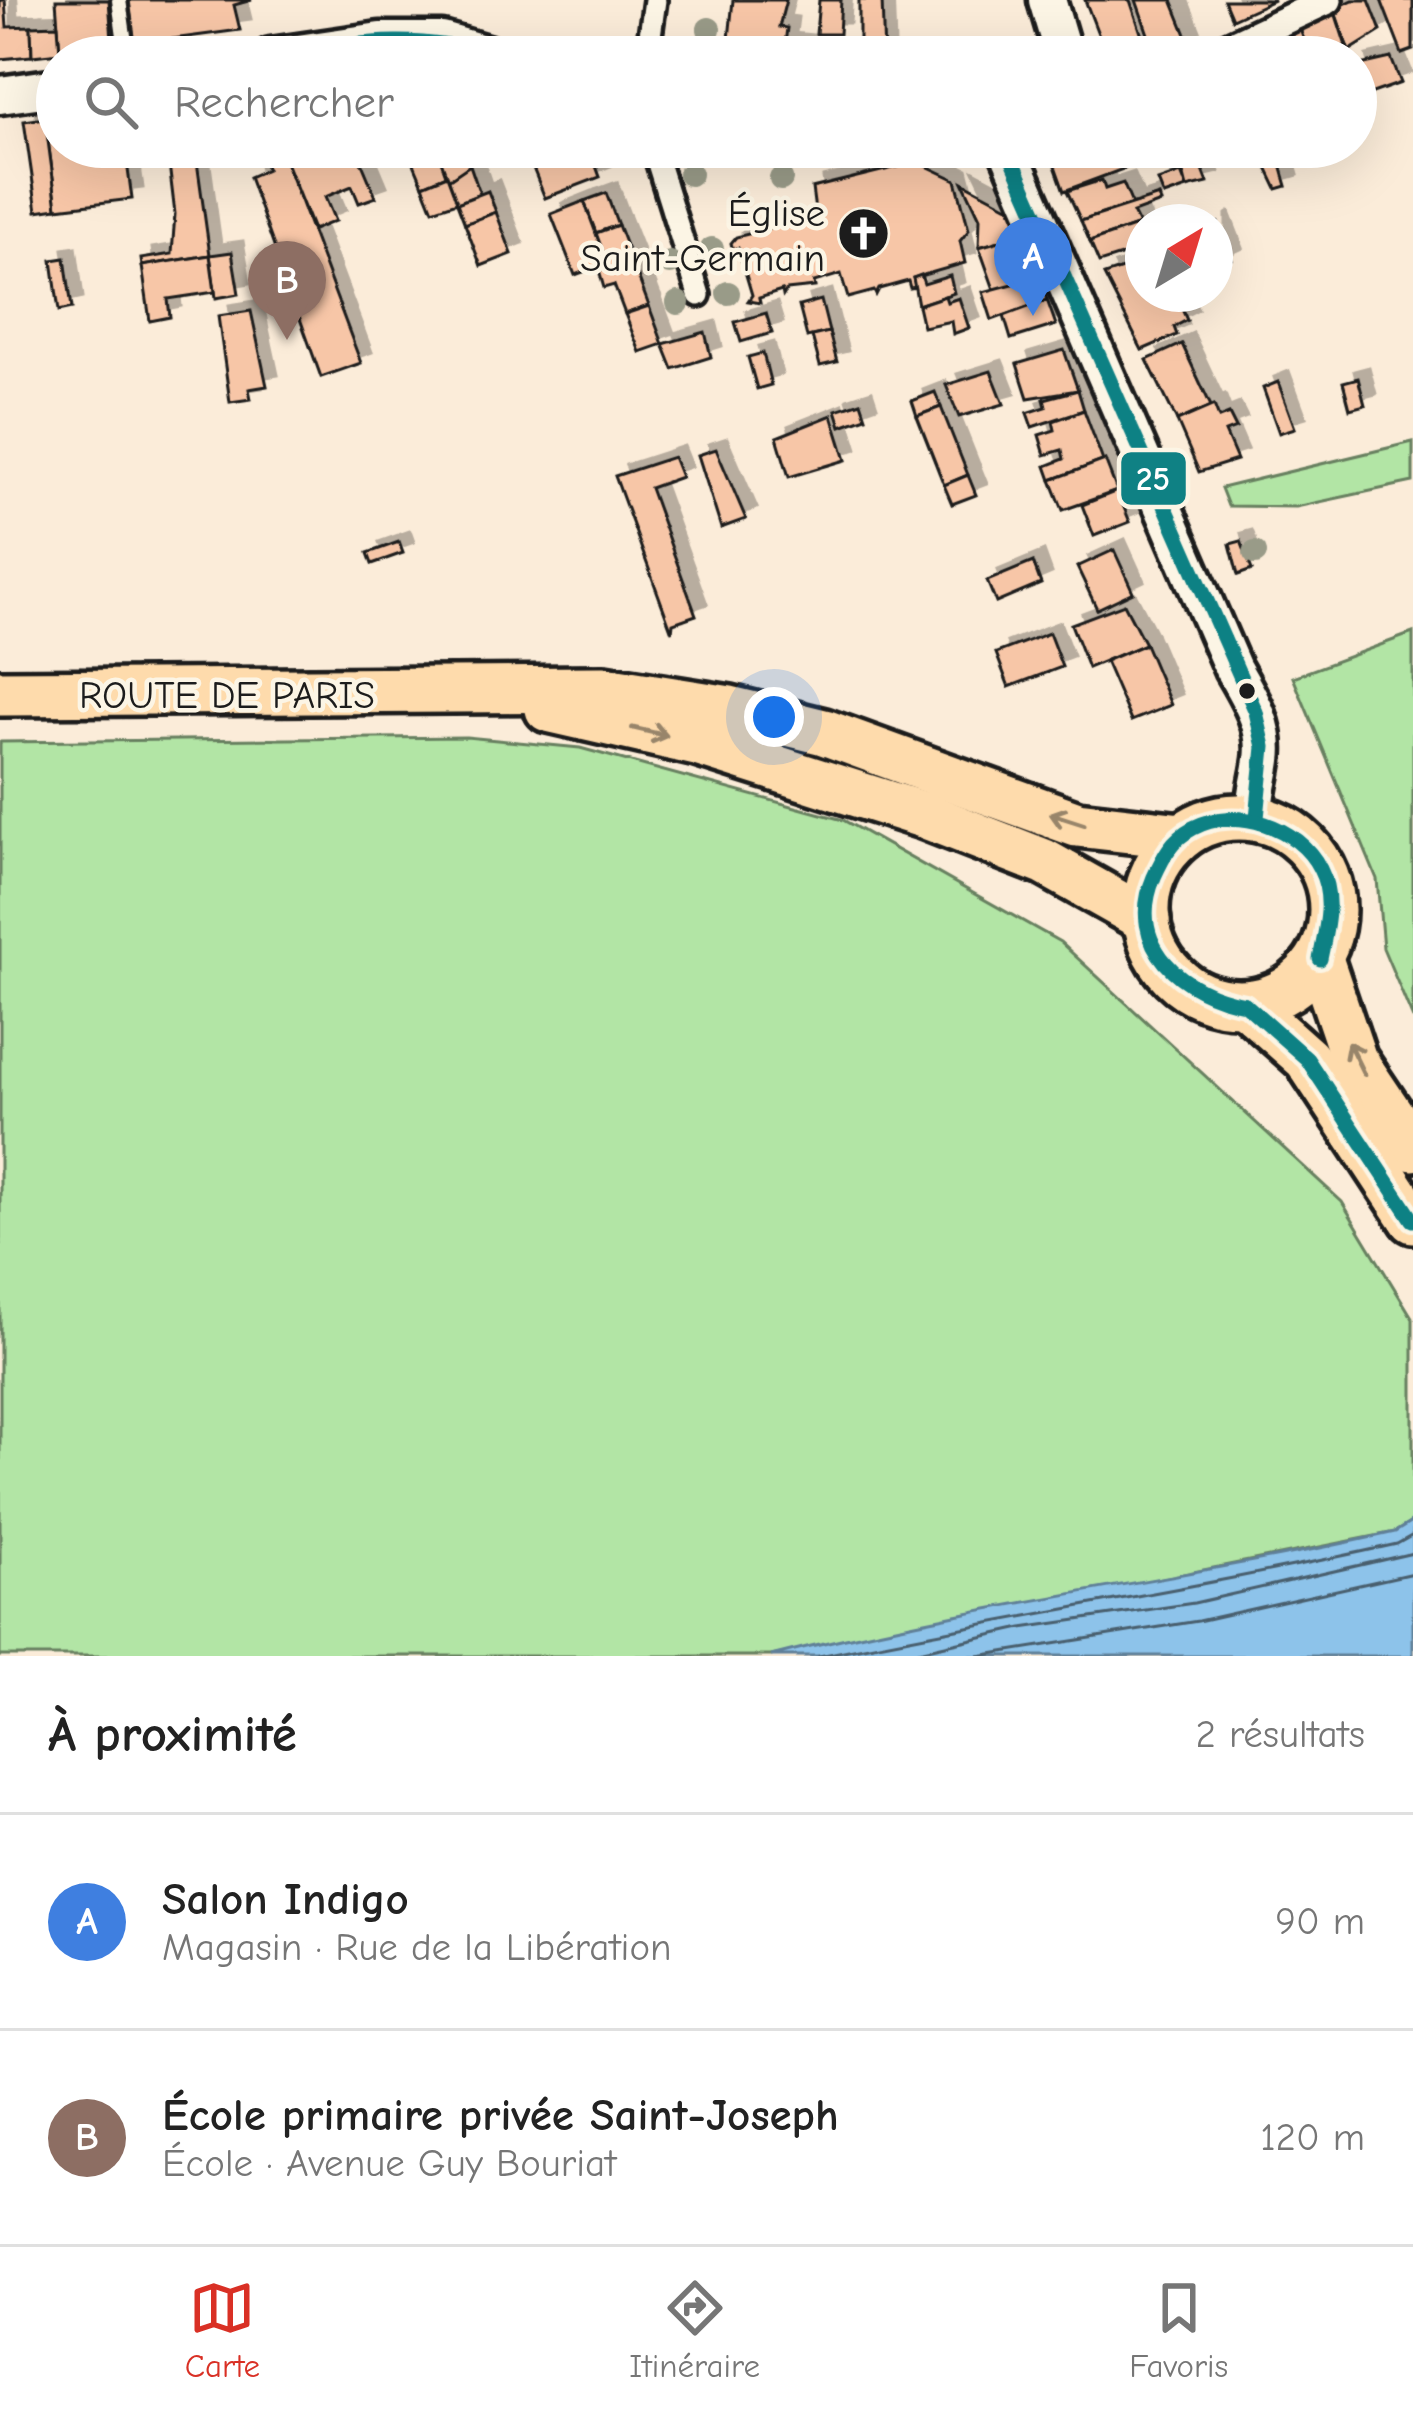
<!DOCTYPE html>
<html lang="fr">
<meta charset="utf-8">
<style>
body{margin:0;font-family:"Comic Neue",sans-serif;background:#f2f2f2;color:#222}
.compass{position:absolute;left:1125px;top:204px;width:108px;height:108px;border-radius:50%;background:#fff;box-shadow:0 12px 48px #0002;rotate:38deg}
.you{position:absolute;left:774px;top:717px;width:42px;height:42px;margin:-30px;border:9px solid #fff;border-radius:50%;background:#1a73e8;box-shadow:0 0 0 18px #1a73e833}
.badge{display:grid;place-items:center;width:78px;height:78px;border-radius:50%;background:#d93025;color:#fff;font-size:39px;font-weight:700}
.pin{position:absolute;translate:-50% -99px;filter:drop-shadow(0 3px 6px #0008)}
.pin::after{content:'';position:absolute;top:63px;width:42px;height:36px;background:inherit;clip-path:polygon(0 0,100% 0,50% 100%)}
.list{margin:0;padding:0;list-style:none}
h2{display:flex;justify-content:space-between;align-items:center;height:156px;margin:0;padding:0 48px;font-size:51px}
h2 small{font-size:39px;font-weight:400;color:#767676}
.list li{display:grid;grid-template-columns:78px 1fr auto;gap:36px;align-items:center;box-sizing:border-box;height:216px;padding:0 48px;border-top:3px solid #e0e0e0}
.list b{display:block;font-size:45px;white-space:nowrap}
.list p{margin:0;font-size:39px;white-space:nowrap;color:#767676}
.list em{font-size:39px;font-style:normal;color:#767676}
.icon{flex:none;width:66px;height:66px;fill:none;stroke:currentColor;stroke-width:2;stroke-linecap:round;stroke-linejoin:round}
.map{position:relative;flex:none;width:1413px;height:1656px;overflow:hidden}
.search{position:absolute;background:#fff;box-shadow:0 12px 48px #0002;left:36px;right:36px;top:36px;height:132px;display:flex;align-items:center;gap:30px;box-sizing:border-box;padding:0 42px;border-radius:66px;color:#767676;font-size:45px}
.sheet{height:588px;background:#fff}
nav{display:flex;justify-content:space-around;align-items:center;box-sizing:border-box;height:168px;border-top:3px solid #e0e0e0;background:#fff;font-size:33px;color:#767676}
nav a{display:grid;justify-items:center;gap:6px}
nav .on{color:#d93025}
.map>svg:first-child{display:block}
.green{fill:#b2e5a5;stroke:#678060;stroke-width:3}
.water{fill:#8dc3ea;stroke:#608098;stroke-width:3}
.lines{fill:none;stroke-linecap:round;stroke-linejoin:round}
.shore{stroke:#495f6e;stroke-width:3}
.building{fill:#f7c6a7;stroke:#1c1c1c;stroke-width:3;filter:url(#shadow)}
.service-casing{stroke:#1c1c1c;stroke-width:22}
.pedestrian-casing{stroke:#1c1c1c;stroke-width:30}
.minor-casing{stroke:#1c1c1c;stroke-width:36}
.tertiary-casing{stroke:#1c1c1c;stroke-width:45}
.primary-casing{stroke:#1c1c1c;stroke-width:54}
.service{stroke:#fcf5e5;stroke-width:14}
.pedestrian{stroke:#fcf5e5;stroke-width:21}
.minor{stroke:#fcf5e5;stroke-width:27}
.tertiary{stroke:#fcf5e5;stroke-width:36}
.primary{stroke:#fedbac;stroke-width:45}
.bus-1-casing{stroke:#fcf5e5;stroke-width:24}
.bus-1{stroke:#0f8184;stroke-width:15}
.tree{fill:#999b88}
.oneway{stroke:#98856b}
.bus-dot{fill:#1c1c1c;stroke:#fcf5e5;stroke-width:4.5}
.labels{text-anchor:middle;stroke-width:9;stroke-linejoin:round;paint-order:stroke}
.poi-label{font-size:39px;fill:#1c1c1c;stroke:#fcf5e5;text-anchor:end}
.street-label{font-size:39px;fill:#1c1c1c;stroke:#fcf5e5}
.line-badge{stroke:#fcf5e5;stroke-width:4.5}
.badge-label{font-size:33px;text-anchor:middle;font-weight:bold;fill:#fff}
</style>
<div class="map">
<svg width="1413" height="1656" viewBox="0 0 1413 1656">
<defs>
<filter id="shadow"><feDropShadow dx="11" dy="-11" stdDeviation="0" flood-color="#0004"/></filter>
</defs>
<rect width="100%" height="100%" fill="#fbecd9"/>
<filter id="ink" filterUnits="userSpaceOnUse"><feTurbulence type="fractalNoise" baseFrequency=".00833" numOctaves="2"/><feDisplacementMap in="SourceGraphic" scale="24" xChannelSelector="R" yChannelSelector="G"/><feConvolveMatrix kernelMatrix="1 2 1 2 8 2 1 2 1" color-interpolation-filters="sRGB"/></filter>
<g filter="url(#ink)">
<g class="green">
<polygon points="1413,442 1413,482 1296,507 1228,506 1221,488"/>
<polygon points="1413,633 1413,1019 1383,948 1377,879 1293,677"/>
<polygon points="466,737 580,748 843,820 1060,942 1342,1202 1413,1319 1413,1521 1395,1532 771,1656 0,1656 0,742"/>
</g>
<path class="water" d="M 1413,1521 L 1413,1656 L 771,1656 C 977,1603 1188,1579 1395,1532 Z"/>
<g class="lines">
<g class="shore">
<path d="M 819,1656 C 1011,1616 1206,1587 1397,1544 L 1413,1535"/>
<polyline points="896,1656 1022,1628 1194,1603 1413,1553"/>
<polyline points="978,1656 1198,1621 1413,1573"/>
</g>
</g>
<g class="building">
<polygon points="0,0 5,0 7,27 31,26 32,56 0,59"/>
<polygon points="56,0 109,0 112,40 108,49 60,53"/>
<polygon points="129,0 252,0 234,5 240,30 135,44"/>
<polygon points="733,0 786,0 779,27 787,28 785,44 729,39"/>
<polygon points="819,0 841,0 839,34 816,34"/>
<polygon points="859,0 882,0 884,57 859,57"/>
<polygon points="1085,0 1130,0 1149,57 1107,57"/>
<polygon points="1136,0 1172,0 1189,42 1156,57"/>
<polygon points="1224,0 1274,0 1232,19"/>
<polygon points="1353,0 1369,0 1381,31 1349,51 1334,9"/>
<polygon points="1381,0 1413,0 1413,50 1402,54"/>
<polygon points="1334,9 1346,46 1311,57 1298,25"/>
<polygon points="58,25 60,53 32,56 31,26"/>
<polygon points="1298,25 1311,57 1249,57 1246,48"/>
<polygon points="729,39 803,46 802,57 727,57"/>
<polygon points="1391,58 1401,83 1364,96 1356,66"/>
<polygon points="57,117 57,147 125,147 132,199 57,208 45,118"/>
<polygon points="45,118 57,208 37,211 24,121"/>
<polygon points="167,147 195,147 210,255 142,266 141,259 172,254 175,214"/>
<polygon points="258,147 280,147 361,363 321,377 249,177 267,169"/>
<polygon points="280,147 312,147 316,157 355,147 376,197 359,203 352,186 325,197 335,221 313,230"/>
<polygon points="407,147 436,147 447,175 423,185"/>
<polygon points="436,147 476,147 466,173 448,180"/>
<polygon points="589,147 600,177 545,198 525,148"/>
<polygon points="1072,147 1135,147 1142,162 1064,191 1054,163"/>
<polygon points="1177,147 1194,147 1208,183 1187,188"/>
<polygon points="1257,147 1276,147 1287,186 1277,189"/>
<polygon points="918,162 956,180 969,230 960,241 965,263 913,278 916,287 910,288 908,281 879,289 876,295 874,291 848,298 841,274 814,282 815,287 787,290 783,296 782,291 759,298 760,303 748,301 752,295 738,248 733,250 731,243 736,237 821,216 815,211 812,188"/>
<polygon points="470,165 480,194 457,203 448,180"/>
<polygon points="1181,173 1187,188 1164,196 1158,181"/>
<polygon points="447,175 457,202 433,210 423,185"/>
<polygon points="1102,180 1105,189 1123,183 1132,204 1081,221 1067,191"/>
<polygon points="963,182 1012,208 1024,234 979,247 980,218"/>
<polygon points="488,191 496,212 465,224 457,203"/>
<polygon points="606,193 618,225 596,233 584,201"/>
<polygon points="1159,196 1161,203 1133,213 1139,225 1090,242 1081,221"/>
<polygon points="584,201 607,263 575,275 551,214"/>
<polygon points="496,212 512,254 481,266 465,224"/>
<polygon points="1218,223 1232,259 1215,267 1215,225"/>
<polygon points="618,225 634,266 611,274 596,233"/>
<polygon points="1139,225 1143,249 1099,263 1090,242"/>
<polygon points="1024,234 1039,277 995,292 979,247"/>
<polygon points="232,252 239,294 216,298 210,255"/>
<polygon points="210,255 215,292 168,299 170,317 150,321 142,266"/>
<polygon points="65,258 72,308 59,311 52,260"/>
<polygon points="1143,262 1143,294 1175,294 1187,320 1174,327 1177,335 1142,350 1104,275"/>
<polygon points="634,266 649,306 625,314 614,285 604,288 599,271 608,268 611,274"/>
<polygon points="921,275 924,284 950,276 954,293 918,305 913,278"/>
<polygon points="1039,277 1047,300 992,320 983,292"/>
<polygon points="945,296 947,302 959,298 969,328 953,334 951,321 923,327 918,305"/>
<polygon points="821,300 829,332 807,337 799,306"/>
<polygon points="1047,300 1056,325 1011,339 1004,316"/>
<polygon points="649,306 663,344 640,352 625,314"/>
<polygon points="251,311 267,386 249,389 251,399 230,402 218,316"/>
<polygon points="766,313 772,333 741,342 735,322"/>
<polygon points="705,332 711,357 673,369 663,344"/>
<polygon points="829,332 837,362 820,366 812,336"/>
<polygon points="1182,344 1211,406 1177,421 1147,360"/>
<polygon points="1064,350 1078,390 1028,398 1017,364"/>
<polygon points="763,353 771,385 757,389 748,357"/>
<polygon points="991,371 1004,404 959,417 946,385"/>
<polygon points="1358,378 1365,405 1350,409 1343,382"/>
<polygon points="1278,382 1295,428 1279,433 1263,388"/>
<polygon points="1078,390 1084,410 1032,427 1027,413 1046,407 1044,399"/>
<polygon points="935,392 941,407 917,416 912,401"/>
<polygon points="861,402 866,417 841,426 836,410"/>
<polygon points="1214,405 1219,418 1229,414 1236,428 1225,432 1237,460 1199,472 1177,421"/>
<polygon points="941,407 968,475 944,485 917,416"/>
<polygon points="1084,410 1103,461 1051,480 1046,466 1064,459 1062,450 1045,455 1039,435 1055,430 1053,421"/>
<polygon points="832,415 846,460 789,477 777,437"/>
<polygon points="716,449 746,519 721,528 698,455"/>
<polygon points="673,457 681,477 650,488 696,615 673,623 672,632 615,476"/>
<polygon points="1105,460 1117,491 1063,510 1051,480"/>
<polygon points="968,475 976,495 952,504 944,485"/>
<polygon points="1117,491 1130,522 1094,536 1082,505"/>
<polygon points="1241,541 1252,570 1238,575 1230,544"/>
<polygon points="399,542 403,553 372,564 368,553"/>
<polygon points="1114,550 1133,592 1097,609 1077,567"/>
<polygon points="1033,562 1041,584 996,603 987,581"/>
<polygon points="1124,604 1145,644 1088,668 1071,624"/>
<polygon points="1049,633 1062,667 1009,687 996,653"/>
<polygon points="1145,644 1171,705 1131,721 1105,661"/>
</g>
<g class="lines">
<defs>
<polyline id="service" points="119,0 127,57"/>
<g id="pedestrian">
<polyline points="647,57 655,0"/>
<polyline points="653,147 699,295"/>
</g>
<polyline id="minor" points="1206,57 1328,0"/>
<g id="tertiary">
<polyline points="1047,0 1064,57"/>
<polyline points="271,57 380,41 442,41 496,57"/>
<polyline points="0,95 57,87"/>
<path d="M 1007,147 L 1233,669 C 1249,697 1268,726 1263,760 C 1260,782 1254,796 1257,818"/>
</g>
<g id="primary">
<polyline points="0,693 604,689 730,709 824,732 1077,824 1182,836"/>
<polyline points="548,709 697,743 926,816 1044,862 1147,920"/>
<circle cx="1239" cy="910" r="93"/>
<polyline points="1320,959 1354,1060 1413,1148"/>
<polyline points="1245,1004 1307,1059 1413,1220"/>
</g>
</defs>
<use href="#service" class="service-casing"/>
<use href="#pedestrian" class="pedestrian-casing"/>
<use href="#minor" class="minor-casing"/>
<use href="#tertiary" class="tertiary-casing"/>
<use href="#primary" class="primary-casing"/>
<use href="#service" class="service"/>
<use href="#pedestrian" class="pedestrian"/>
<use href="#minor" class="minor"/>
<use href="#tertiary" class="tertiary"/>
<use href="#primary" class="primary"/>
<defs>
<g id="bus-1">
<path d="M 271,57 C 358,44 409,31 496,57"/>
<polyline points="1007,147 1256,712 1264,747 1257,818"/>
<path d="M 1245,1004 C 1183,994 1125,946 1154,877 C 1163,857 1172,839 1193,828 C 1235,805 1299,826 1320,869 C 1335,898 1326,929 1320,959"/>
<polyline points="1245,1004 1307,1059 1413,1220"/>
</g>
</defs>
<use href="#bus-1" class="bus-1-casing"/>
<use href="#bus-1" class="bus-1"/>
</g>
<g class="tree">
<circle cx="709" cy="29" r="12"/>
<circle cx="690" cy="174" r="12"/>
<circle cx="781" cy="179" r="12"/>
<circle cx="712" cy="249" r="12"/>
<circle cx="670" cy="263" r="12"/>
<circle cx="728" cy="293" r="12"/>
<circle cx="678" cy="303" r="12"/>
<circle cx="1255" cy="553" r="12"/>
</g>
<defs><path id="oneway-shaft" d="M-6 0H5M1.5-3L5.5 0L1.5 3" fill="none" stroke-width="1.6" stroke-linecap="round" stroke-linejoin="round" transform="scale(3)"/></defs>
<g class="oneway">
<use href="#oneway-shaft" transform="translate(650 732) rotate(13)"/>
<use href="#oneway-shaft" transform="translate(1067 819) rotate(-162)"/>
<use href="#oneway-shaft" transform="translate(1356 1058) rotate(-116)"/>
</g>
</g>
<defs>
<symbol id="church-disc" viewBox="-11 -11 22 22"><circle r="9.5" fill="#1c1c1c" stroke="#fcf5e5"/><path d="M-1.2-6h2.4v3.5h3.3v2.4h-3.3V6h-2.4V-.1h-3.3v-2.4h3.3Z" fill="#fff"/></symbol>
</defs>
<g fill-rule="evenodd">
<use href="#church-disc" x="834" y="204" width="59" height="59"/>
</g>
<circle class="bus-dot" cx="1247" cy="691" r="10"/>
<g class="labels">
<g class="poi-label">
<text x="825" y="226">Église<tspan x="825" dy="45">Saint-Germain</tspan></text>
</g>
<g class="street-label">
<text x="227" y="708">ROUTE DE PARIS</text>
</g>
</g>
<rect class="line-badge" x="1119" y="450" width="69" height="57" rx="12" fill="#0f8184"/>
<g class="badge-label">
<text x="1153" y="490">25</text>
</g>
</svg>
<svg class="compass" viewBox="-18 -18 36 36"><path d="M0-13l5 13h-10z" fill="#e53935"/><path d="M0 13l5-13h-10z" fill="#767676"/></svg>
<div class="you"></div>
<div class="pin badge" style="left:1033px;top:316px;background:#3f7fe0">A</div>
<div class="pin badge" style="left:287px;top:340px;background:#8d6e63">B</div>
<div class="search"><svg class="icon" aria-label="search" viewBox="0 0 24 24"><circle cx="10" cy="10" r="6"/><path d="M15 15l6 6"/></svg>Rechercher</div>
</div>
<section class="sheet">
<h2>À proximité<small>2 résultats</small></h2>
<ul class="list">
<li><span class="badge" style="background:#3f7fe0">A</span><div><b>Salon Indigo</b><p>Magasin · Rue de la Libération</p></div><em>90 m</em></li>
<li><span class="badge" style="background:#8d6e63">B</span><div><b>École primaire privée Saint-Joseph</b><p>École · Avenue Guy Bouriat</p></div><em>120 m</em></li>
</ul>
</section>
<nav>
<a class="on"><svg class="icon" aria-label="map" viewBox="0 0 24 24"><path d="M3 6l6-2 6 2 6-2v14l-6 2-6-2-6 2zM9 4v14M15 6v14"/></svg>Carte</a>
<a><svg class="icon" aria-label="directions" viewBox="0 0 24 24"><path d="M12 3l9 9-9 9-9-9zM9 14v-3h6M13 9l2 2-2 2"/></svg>Itinéraire</a>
<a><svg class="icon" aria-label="saved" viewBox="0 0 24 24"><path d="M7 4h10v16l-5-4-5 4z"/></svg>Favoris</a>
</nav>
